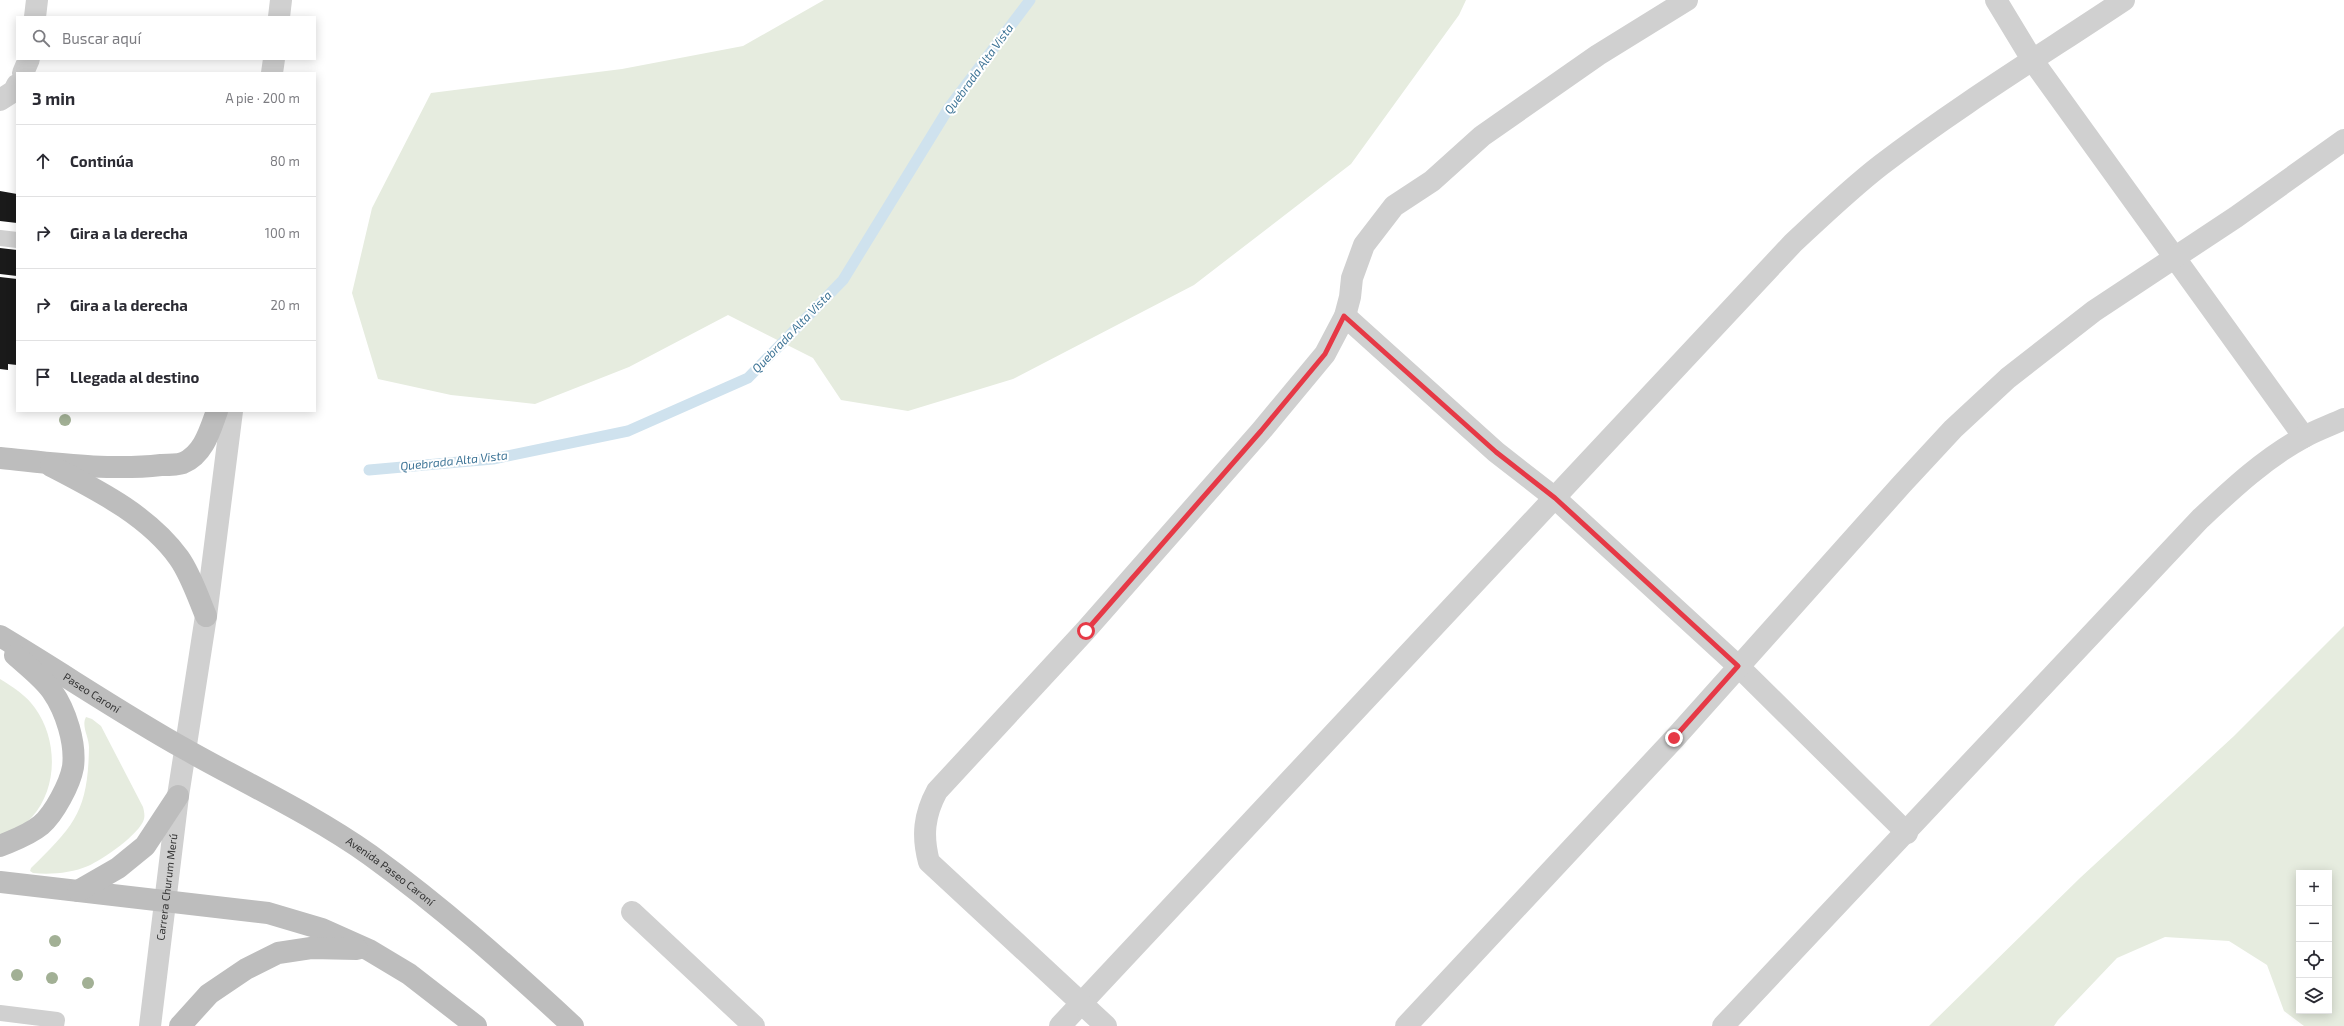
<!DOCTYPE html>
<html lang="es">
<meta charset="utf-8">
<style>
body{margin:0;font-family:"Exo 2",sans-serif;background:#f7f7f7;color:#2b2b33}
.controls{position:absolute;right:12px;bottom:12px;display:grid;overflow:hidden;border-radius:0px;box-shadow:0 2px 10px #0003}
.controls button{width:36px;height:36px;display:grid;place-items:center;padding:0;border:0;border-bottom:1px solid #e1e1e2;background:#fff;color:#2b2b33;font:20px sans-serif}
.stop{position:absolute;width:12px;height:12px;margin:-9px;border:3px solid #e63946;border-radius:50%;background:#fff}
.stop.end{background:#e63946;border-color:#fff;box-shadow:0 1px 4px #0008}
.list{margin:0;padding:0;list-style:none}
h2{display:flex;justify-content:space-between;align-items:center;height:52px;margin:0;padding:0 16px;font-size:17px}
h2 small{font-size:13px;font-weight:400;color:#7c7c81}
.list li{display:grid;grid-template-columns:26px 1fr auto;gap:12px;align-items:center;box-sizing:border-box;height:72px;padding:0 16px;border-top:1px solid #e1e1e2}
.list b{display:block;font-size:15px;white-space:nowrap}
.list em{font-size:13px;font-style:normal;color:#7c7c81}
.icon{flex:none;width:22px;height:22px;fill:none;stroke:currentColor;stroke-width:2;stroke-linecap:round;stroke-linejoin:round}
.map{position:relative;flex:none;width:2344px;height:1026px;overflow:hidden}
.search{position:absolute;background:#fff;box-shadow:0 2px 10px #0003;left:16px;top:16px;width:300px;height:44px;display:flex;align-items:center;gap:10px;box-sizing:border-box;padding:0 14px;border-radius:0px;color:#7c7c81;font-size:15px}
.panel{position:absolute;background:#fff;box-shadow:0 2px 10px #0003;left:16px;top:72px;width:300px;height:340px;border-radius:0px}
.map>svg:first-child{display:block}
.green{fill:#e6ecdf;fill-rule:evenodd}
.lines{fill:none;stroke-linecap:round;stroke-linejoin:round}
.stream{stroke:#cfe2ee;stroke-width:11}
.building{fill:#1a1a1a}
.lane{stroke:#d0d0d0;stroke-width:16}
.street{stroke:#d0d0d0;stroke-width:22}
.secondary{stroke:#bdbdbd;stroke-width:22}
.tree{fill:#a2b095}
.route{stroke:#e63946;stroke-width:5}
.labels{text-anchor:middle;stroke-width:4;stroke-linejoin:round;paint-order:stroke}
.street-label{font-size:11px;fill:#333;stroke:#fff}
.water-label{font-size:12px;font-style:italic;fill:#3f7597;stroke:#fff}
</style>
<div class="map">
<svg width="2344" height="1026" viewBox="0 0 2344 1026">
<rect width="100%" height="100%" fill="#fff"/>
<g class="green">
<polygon points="824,0 1466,0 1459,15 1351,164 1194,285 1013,379 908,411 841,400 813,358 728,315 629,367 535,404 451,395 378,379 352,293 372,208 431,93 622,69 743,46"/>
<path d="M 2344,626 L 2344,1026 L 2304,1026 L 2284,1011 L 2267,965 L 2229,941 L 2165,937 L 2117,958 L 2058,1020 L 2054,1026 L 1929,1026 L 2080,878 L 2234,736 ZM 2299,873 L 2329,873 L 2329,1011 L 2299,1011 Z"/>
<path d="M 0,679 C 13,687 27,696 35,708 C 58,740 58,788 32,817 C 23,827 12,834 0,841 Z"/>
<path d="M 86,717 L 92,719 L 101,726 L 143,807 C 144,811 145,815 144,819 C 140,834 102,860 88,866 C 72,873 50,875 33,873 L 30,871 L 31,868 C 75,825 88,811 89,747 C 89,737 81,726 86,717 Z"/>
</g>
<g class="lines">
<polyline class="stream" points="369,470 493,459 628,431 748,378 843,280 950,106 1030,0"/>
</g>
<g class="building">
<polygon points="0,191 17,194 17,223 0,221"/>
<polygon points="0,248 17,250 17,276 0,274"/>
<polygon points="0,277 17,279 17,365 8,364 8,370 0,369"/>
</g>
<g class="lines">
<g class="lane">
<polyline points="0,238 17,240"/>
<polyline points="0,1013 57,1020 56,1026"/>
</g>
<g class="street">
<polyline points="1996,0 2033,61 2304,437"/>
<polyline points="35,17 37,0"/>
<polyline points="279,17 281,0"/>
<polyline points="23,73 29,59"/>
<polyline points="272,73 274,59"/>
<polyline points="0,100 14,91 17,85"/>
<polyline points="1345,316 1496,452 1555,498 1738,666 1907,833"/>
<polyline points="632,912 754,1026"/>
<path id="s1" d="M 150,1026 L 178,796 L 206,616 L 232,411"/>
<path d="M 1060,1026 L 1793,243 C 1822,216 1850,189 1881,165 C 1958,106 2043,54 2124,0"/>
<path d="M 1106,1026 L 929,862 C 922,836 924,815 937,791 L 1085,631 L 1261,431 L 1325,354 L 1345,316 L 1350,297 L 1352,278 L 1364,245 L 1394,206 L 1432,181 L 1482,136 L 1598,55 L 1687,0"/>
<polyline points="1406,1026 1674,739 1902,484 1953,429 2008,378 2094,311 2236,217 2344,140"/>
<path d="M 1723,1026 L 2200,519 C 2232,489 2265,458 2304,437 C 2317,430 2331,425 2344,419"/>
</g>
<g class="secondary">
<path d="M 0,458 C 52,463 109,471 161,465 C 168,465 177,465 183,463 C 204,454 210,430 217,411"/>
<path d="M 51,466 C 97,490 148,515 179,558 C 191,575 198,597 206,616"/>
<path id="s2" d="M 0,636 C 62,673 122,714 185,749 C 247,784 312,814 370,855 C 442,907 508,966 573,1026"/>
<path d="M 0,846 C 14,840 29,835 41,825 C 54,814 70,784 73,767 C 76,743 66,711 52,691 C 43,678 27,666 15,655"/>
<polyline points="0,882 268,913 322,929 369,950 409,974 476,1026"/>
<polyline points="78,891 118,868 145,846 178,796"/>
<polyline points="180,1026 209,994 246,969 278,953 311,948 357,949"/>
</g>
</g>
<g class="tree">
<circle cx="65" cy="420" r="6"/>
<circle cx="55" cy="941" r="6"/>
<circle cx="17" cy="975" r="6"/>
<circle cx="52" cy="978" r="6"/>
<circle cx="88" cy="983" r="6"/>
</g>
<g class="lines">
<polyline class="route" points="1086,631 1261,431 1325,354 1344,316 1496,452 1555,498 1738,666 1674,738"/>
</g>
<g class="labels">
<g class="street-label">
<text dy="4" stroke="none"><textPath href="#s2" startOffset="108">Paseo Caroní</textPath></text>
<text dy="4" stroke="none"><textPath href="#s2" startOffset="456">Avenida Paseo Caroní</textPath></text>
<text dy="4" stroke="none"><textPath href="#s1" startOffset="140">Carrera Churum Merú</textPath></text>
</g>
<g class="water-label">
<text transform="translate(979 69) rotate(-54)" y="4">Quebrada Alta Vista</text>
<text transform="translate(792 332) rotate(-46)" y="4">Quebrada Alta Vista</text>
<text transform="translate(454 461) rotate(-6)" y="4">Quebrada Alta Vista</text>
</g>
</g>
</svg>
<div class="controls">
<button>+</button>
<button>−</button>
<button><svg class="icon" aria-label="locate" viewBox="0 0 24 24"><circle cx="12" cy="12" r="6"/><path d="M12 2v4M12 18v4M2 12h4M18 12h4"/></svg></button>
<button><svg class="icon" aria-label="layers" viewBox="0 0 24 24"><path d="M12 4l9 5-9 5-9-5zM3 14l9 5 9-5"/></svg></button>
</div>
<div class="stop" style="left:1086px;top:631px"></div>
<div class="stop end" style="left:1674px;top:738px"></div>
<div class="search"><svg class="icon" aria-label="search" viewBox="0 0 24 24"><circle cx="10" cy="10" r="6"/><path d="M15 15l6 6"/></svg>Buscar aquí</div>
<section class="panel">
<h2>3 min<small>A pie · 200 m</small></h2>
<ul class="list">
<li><svg class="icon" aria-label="ahead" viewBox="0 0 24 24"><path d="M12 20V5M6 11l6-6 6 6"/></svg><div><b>Continúa</b></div><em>80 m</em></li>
<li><svg class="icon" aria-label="right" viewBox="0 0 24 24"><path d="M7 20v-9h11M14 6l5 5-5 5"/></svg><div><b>Gira a la derecha</b></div><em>100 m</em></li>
<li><svg class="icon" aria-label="right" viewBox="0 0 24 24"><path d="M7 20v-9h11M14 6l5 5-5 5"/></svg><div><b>Gira a la derecha</b></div><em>20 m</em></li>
<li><svg class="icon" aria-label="arrive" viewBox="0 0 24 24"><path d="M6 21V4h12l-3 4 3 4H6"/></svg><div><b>Llegada al destino</b></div></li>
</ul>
</section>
</div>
